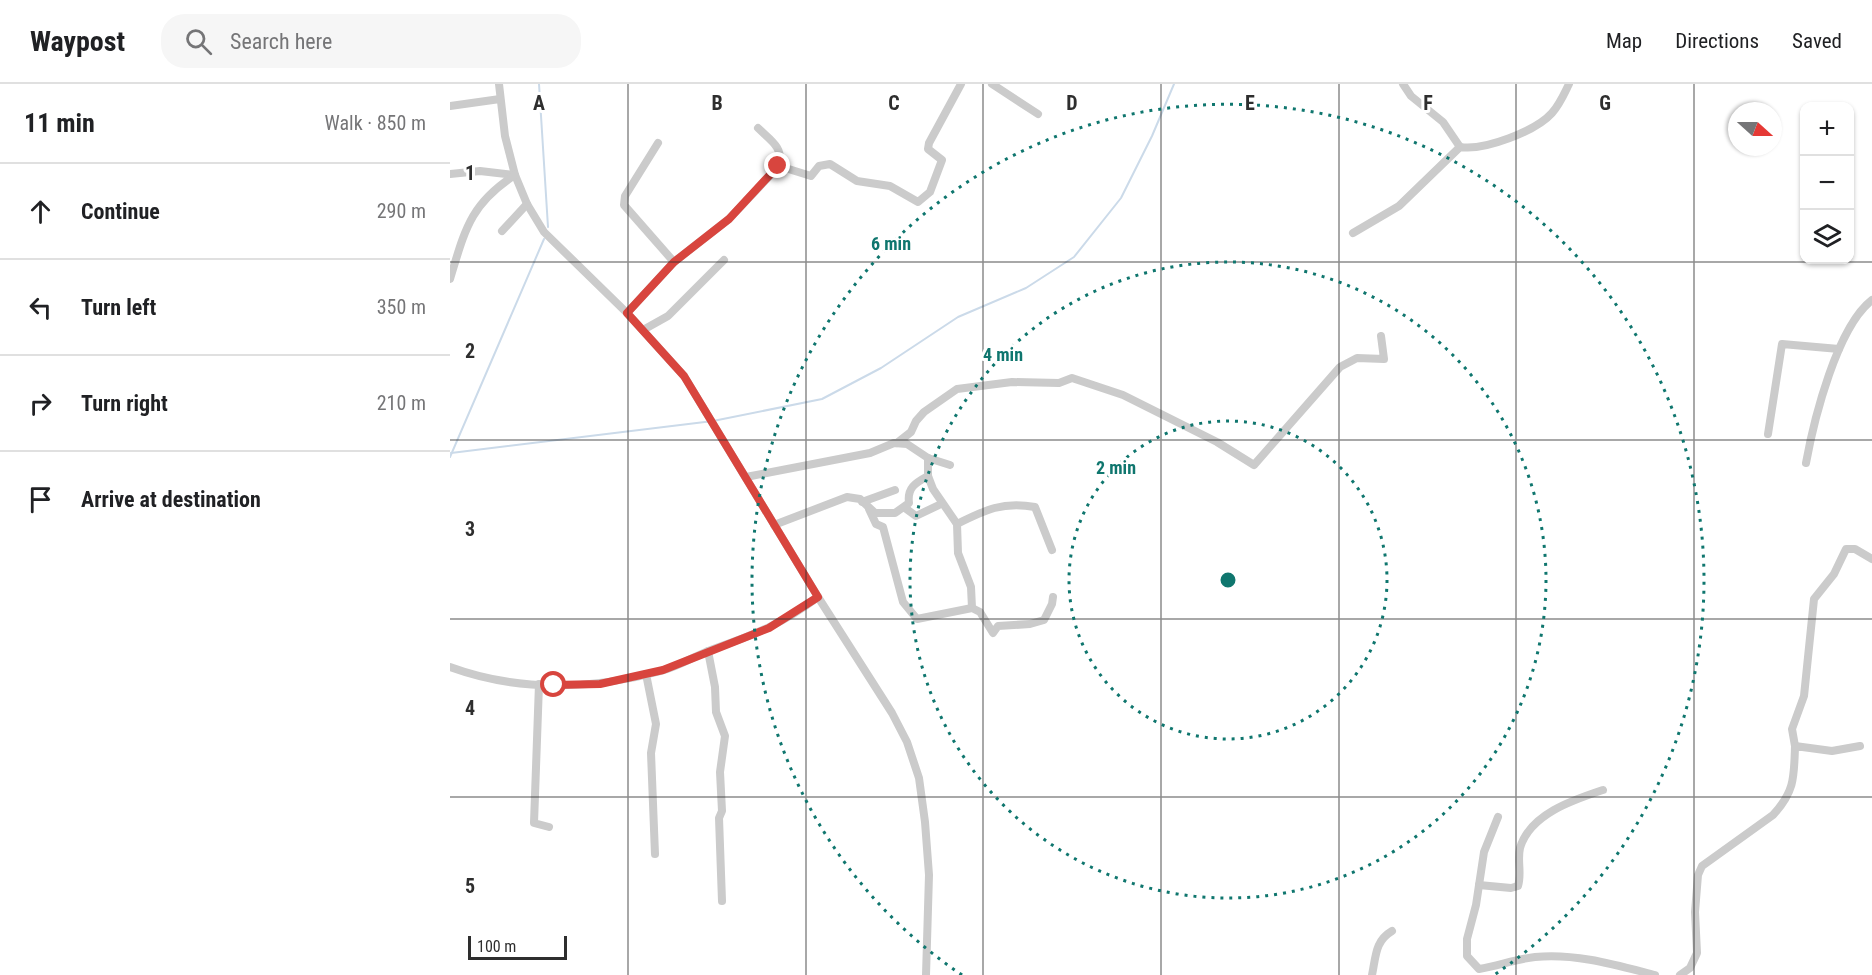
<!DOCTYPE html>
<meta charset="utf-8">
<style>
body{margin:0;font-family:"Roboto Condensed",sans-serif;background:#f6f6f6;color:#202124}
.controls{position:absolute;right:18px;top:18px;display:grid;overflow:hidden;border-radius:12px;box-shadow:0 2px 4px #0004}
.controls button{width:54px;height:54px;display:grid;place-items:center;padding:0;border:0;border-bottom:2px solid #e0e0e0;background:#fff;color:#202124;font:30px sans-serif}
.compass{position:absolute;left:1278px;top:18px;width:54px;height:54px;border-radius:50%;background:#fff;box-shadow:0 2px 4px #0004;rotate:111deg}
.scale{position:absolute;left:18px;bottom:15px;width:99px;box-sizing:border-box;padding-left:6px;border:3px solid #2e2e2e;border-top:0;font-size:16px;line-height:21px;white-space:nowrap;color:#2e2e2e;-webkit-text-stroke:4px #fff;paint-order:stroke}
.stop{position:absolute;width:18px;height:18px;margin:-14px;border:4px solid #d8453e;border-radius:50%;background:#fff}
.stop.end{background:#d8453e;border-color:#fff;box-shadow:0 2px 6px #0008}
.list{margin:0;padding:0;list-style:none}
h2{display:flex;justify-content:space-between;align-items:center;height:78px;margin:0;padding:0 24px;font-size:26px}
h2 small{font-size:20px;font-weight:400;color:#757577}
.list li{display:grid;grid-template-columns:39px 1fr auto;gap:18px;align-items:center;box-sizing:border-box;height:96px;padding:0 24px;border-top:2px solid #e0e0e0}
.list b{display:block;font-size:22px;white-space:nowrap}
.list em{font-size:20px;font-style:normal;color:#757577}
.icon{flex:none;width:33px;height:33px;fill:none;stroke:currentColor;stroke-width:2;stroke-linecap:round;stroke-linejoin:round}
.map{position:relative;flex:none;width:1422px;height:891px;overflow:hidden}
header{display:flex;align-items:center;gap:36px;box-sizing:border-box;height:84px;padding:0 30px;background:#fff;border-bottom:2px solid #e0e0e0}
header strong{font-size:28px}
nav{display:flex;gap:33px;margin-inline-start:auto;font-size:21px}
.search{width:420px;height:54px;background:#f6f6f6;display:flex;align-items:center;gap:15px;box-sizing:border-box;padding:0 21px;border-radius:24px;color:#757577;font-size:22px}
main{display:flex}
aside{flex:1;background:#fff}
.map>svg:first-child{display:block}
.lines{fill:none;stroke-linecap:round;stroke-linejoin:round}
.stream{stroke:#cbdae9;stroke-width:2}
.street{stroke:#cbcbcb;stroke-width:8}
.route{stroke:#d8453e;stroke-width:8}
.grid{fill:none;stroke:#2e2e2e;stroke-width:1.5;stroke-opacity:0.55}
.ring{fill:none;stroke:#0f766e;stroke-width:3;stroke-dasharray:3 6}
.grid-label{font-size:20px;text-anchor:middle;font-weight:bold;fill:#2e2e2e;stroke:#fff;stroke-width:6;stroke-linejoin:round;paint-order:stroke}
.centre{fill:#0f766e;stroke:#fff;stroke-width:3}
.ring-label{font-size:18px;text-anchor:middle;font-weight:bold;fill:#0f766e;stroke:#fff;stroke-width:6;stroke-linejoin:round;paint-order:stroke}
</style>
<header>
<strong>Waypost</strong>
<div class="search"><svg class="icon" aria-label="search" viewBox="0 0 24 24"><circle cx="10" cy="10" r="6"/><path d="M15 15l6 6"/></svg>Search here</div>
<nav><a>Map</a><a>Directions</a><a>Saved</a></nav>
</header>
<main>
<aside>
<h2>11 min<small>Walk · 850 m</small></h2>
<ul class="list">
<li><svg class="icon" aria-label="ahead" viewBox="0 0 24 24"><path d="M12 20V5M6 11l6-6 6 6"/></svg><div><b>Continue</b></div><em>290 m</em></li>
<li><svg class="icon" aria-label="left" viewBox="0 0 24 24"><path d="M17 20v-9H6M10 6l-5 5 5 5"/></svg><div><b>Turn left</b></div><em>350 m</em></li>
<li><svg class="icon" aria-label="right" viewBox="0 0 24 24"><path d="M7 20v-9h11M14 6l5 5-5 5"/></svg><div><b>Turn right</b></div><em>210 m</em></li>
<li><svg class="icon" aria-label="arrive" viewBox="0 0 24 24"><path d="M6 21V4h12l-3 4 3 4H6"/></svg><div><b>Arrive at destination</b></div></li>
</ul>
</aside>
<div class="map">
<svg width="1422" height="891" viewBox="0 0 1422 891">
<rect width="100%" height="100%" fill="#fff"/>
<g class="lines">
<g class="stream">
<polyline points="89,0 98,143"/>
<polyline points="1,369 263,337 372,315 431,284 508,233 576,204 624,173 671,114 702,52 724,0"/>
<polyline points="0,373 94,155"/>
</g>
<g class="street">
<polyline points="49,0 55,52 65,91 77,120 94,148 178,230 234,292 368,513 442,629 457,658 469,694 475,738 479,791 476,891"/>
<polyline points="542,0 588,30"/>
<polyline points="953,0 961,12 993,38 1010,63"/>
<polyline points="0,22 50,15"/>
<polyline points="208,59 175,112 174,121 224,178"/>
<polyline points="329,82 361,92 369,82 380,80 407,97 440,102 468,118 480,108 492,76 478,65 479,59 511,0"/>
<polyline points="0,90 30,87 64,91"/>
<polyline points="52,147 77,120"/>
<path d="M 903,149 L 949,122 L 1010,63 C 1034,67 1086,47 1102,29 C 1110,20 1114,10 1119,0"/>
<path d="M 0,195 C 15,146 20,120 65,91"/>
<path d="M 177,229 L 224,178 L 279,135 L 329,82 C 334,63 320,56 308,44"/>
<polyline points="193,246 218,232 274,176"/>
<polyline points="1318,350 1332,260 1389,265"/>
<polyline points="447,359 461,348 466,337 474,328 507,305 562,298 609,299 622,294 673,311 767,358 804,381 890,283 907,274 934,275 931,252"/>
<polyline points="478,374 478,392 483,405 507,440 508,469 521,503 522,524"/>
<path d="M 1356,379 C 1364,335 1387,243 1422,216"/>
<polyline points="296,393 420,369 444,359 457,360 478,374 500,381"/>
<polyline points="412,418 445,406"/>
<polyline points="455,424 466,432 491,420"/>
<polyline points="419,425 426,440 433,443 453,518 467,535 522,524 530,528 543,549 548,542 580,540 594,536 602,520 603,513"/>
<path d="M 507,440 C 535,426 553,417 585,423 L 602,466"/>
<path d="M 324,441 L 397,413 L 410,415 L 425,429 L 445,429 L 459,419 C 457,404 465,399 478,392"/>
<polyline points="258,567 265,603 266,628 275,652 270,688 272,727 269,734 272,817"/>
<path d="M 0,583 C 68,608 142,606 211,587 C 230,582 248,570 266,564 C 307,550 333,539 368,513"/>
<polyline points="196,590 206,640 201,669 205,770"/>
<polyline points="89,600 84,739 99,743"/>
<polyline points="1345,662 1342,645 1354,612 1364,515 1384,490 1396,465 1405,465 1422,475"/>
<path d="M 1048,733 L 1034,768 L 1026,821 L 1017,855 L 1017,872 L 1029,885 C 1048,882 1066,875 1085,873 C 1126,869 1166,881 1205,891"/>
<path d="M 1029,801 L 1061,804 L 1068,802 C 1072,789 1067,777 1070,764 C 1080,730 1123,716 1153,706"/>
<path d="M 922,891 C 926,872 925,857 942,847"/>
<path d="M 1230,891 L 1240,884 L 1247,869 L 1245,828 L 1248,791 L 1252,782 L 1323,731 C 1345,707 1344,693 1345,662 L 1382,667 L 1410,662"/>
</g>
</g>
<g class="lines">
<polyline class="route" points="104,601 150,600 213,586 319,544 368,513 234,292 177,229 224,178 279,135 328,82"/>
</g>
<path class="grid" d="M 178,0 L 178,891M 356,0 L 356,891M 533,0 L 533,891M 711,0 L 711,891M 889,0 L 889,891M 1066,0 L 1066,891M 1244,0 L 1244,891M 0,178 L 1422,178M 0,356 L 1422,356M 0,535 L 1422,535M 0,713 L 1422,713"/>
<g class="ring">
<circle cx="778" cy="496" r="159"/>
<circle cx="778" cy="496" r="318"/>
<path d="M512 891A476 476 0 1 1 1044 891"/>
</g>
<g class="grid-label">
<text x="89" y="26">A</text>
<text x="267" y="26">B</text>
<text x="444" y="26">C</text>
<text x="622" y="26">D</text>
<text x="800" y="26">E</text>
<text x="978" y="26">F</text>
<text x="1155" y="26">G</text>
<text x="20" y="96">1</text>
<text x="20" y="274">2</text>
<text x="20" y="452">3</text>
<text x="20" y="631">4</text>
<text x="20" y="809">5</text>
</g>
<circle cx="778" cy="496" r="9" class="centre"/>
<g class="ring-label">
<text x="441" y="166">6 min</text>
<text x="553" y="277">4 min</text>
<text x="666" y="390">2 min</text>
</g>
</svg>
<div class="controls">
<button>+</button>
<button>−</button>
<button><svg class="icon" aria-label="layers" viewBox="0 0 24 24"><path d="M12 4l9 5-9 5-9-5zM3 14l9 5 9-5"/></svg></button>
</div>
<svg class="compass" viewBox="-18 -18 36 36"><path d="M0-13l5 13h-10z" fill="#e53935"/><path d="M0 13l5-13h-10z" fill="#757577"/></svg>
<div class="scale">100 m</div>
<div class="stop" style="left:104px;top:601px"></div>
<div class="stop end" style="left:328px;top:82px"></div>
</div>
</main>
